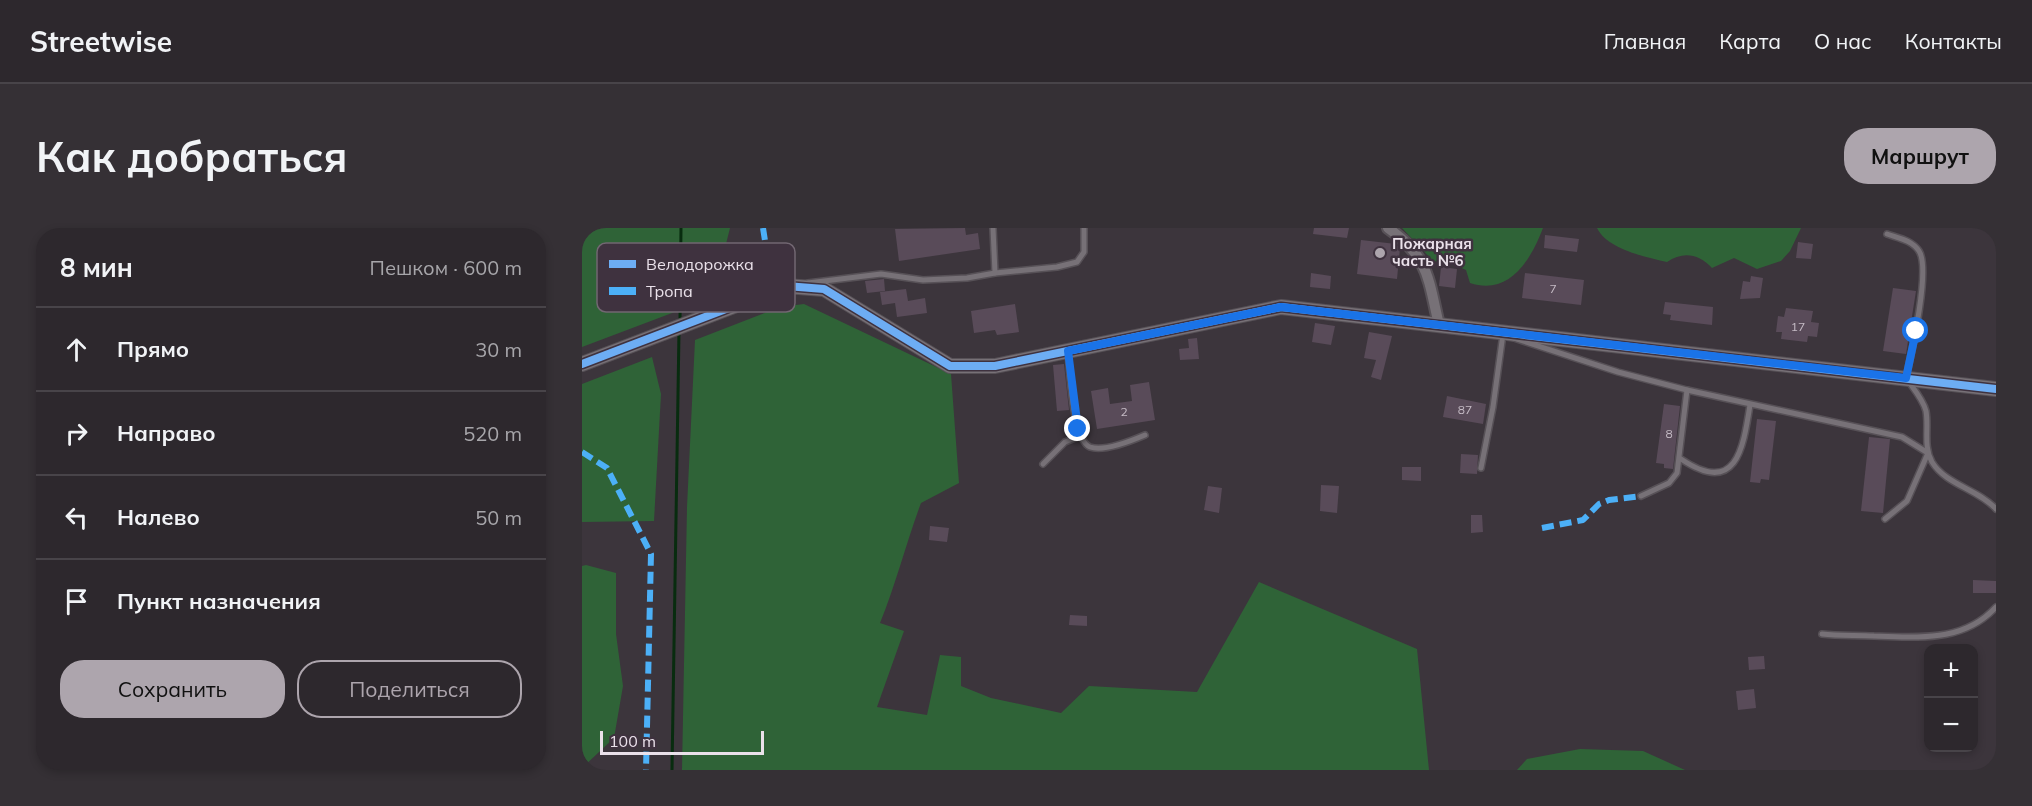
<!DOCTYPE html>
<html lang="ru">
<meta charset="utf-8">
<style>
body{margin:0;font-family:Mulish,sans-serif;background:#353035;color:#f1f3f6}
.controls{position:absolute;right:18px;bottom:18px;display:grid;overflow:hidden;border-radius:12px;box-shadow:0 3px 9px #0003}
.controls button{width:54px;height:54px;display:grid;place-items:center;padding:0;border:0;border-bottom:2px solid #484449;background:#2d282d;color:#f1f3f6;font:30px sans-serif}
.scale{position:absolute;left:18px;bottom:15px;width:164px;box-sizing:border-box;padding-left:6px;border:3px solid #eae1ea;border-top:0;font-size:16px;line-height:21px;white-space:nowrap;color:#eae1ea;-webkit-text-stroke:4px #3f323f;paint-order:stroke}
.stop{position:absolute;width:18px;height:18px;margin:-14px;border:4px solid #1a73e8;border-radius:50%;background:#fff}
.stop.end{background:#1a73e8;border-color:#fff;box-shadow:0 2px 6px #0008}
.list{margin:0;padding:0;list-style:none}
h2{display:flex;justify-content:space-between;align-items:center;height:78px;margin:0;padding:0 24px;font-size:26px}
h2 small{font-size:20px;font-weight:400;color:#a7a6aa}
.list li{display:grid;grid-template-columns:39px 1fr auto;gap:18px;align-items:center;box-sizing:border-box;height:84px;padding:0 24px;border-top:2px solid #484449}
.list b{display:block;font-size:22px;white-space:nowrap}
.list em{font-size:20px;font-style:normal;color:#a7a6aa}
.actions{display:flex;gap:12px;padding:18px 24px}
.actions a{flex:1;padding:14px 0;border:2px solid #ada5ad;border-radius:24px;text-align:center;font-size:21px;color:#ada5ad}
.actions .main{background:#ada5ad;color:#111}
.icon{flex:none;width:33px;height:33px;fill:none;stroke:currentColor;stroke-width:2;stroke-linecap:round;stroke-linejoin:round}
.map{position:relative;flex:none;width:1414px;height:542px;overflow:hidden;border-radius:24px}
header{display:flex;align-items:center;gap:36px;box-sizing:border-box;height:84px;padding:0 30px;background:#2d282d;border-bottom:2px solid #484449}
header strong{font-size:28px}
nav{display:flex;gap:33px;margin-inline-start:auto;font-size:21px}
.intro{display:flex;align-items:center;justify-content:space-between;box-sizing:border-box;height:144px;padding:0 36px}
h1{margin:0;font-size:42px}
.button{padding:15px 27px;border-radius:24px;background:#ada5ad;color:#111;font-size:21px;font-weight:700}
main{display:flex;gap:36px;padding:0 36px}
aside{flex:1;background:#2d282d;border-radius:24px;box-shadow:0 3px 9px #0003}
.map>svg:first-child{display:block}
.green{fill:#2f6337}
.lines{fill:none;stroke-linecap:round;stroke-linejoin:round}
.stream{stroke:#082c0f;stroke-width:3}
.building{fill:#594b59}
.service-casing{stroke:#575157;stroke-width:8}
.minor-casing{stroke:#575157;stroke-width:14}
.tertiary-casing{stroke:#575157;stroke-width:16}
.service{stroke:#777177;stroke-width:5}
.minor{stroke:#777177;stroke-width:10}
.tertiary{stroke:#777177;stroke-width:14}
.quiet{stroke:#4cb0f7;stroke-width:6;stroke-dasharray:12 6;stroke-linecap:butt}
.cycleway-casing{stroke:#3f323f;stroke-width:11}
.cycleway{stroke:#6dadf4;stroke-width:8}
.route{stroke:#1a73e8;stroke-width:8}
.poi-dot{fill:#ada5ad;stroke:#3f323f;stroke-width:2}
.labels{text-anchor:middle;stroke-width:5;stroke-linejoin:round;paint-order:stroke}
.number-label{font-size:12px;fill:#c6bcc6}
.poi-label{font-size:15px;font-weight:bold;fill:#eae1ea;stroke:#3f323f;text-anchor:start}
.key{fill:#3f323f;stroke:#726772;stroke-width:1.5}
.key-label{font-size:16px;fill:#eae1ea}
</style>
<header>
<strong>Streetwise</strong>
<nav><a>Главная</a><a>Карта</a><a>О нас</a><a>Контакты</a></nav>
</header>
<div class="intro"><h1>Как добраться</h1><a class="button">Маршрут</a></div>
<main>
<aside>
<h2>8 мин<small>Пешком · 600 m</small></h2>
<ul class="list">
<li><svg class="icon" aria-label="ahead" viewBox="0 0 24 24"><path d="M12 20V5M6 11l6-6 6 6"/></svg><div><b>Прямо</b></div><em>30 m</em></li>
<li><svg class="icon" aria-label="right" viewBox="0 0 24 24"><path d="M7 20v-9h11M14 6l5 5-5 5"/></svg><div><b>Направо</b></div><em>520 m</em></li>
<li><svg class="icon" aria-label="left" viewBox="0 0 24 24"><path d="M17 20v-9H6M10 6l-5 5 5 5"/></svg><div><b>Налево</b></div><em>50 m</em></li>
<li><svg class="icon" aria-label="arrive" viewBox="0 0 24 24"><path d="M6 21V4h12l-3 4 3 4H6"/></svg><div><b>Пункт назначения</b></div></li>
</ul>
<div class="actions"><a class="main">Сохранить</a><a>Поделиться</a></div>
</aside>
<div class="map">
<svg width="1414" height="542" viewBox="0 0 1414 542">
<rect width="100%" height="100%" fill="#3c353c"/>
<g class="green">
<polygon points="0,0 148,0 142,24 151,62 0,119"/>
<path d="M 820,0 L 961,0 C 949,32 927,68 888,55 L 884,42 L 871,36 L 851,33 Z"/>
<path d="M 1015,0 L 1219,0 L 1208,23 L 1199,33 L 1175,41 L 1152,30 L 1130,40 C 1117,26 1101,23 1085,34 C 1063,29 1025,21 1015,0 Z"/>
<path d="M 222,76 L 369,146 L 377,255 L 339,275 C 324,315 314,356 298,395 L 322,403 L 295,479 L 345,487 L 358,427 L 379,429 L 379,458 L 409,470 L 479,485 L 507,458 L 615,464 L 677,354 L 835,421 L 847,542 L 100,542 L 105,279 L 113,112 L 198,79 Z"/>
<polygon points="70,129 79,166 72,293 0,294 0,156"/>
<polygon points="4,337 34,345 34,406 41,458 32,510 0,540 0,338"/>
<polygon points="998,521 1061,523 1103,542 935,542 945,531"/>
</g>
<g class="lines">
<g class="stream">
<polyline points="98,93 99,0"/>
<polyline points="90,542 97,103"/>
</g>
</g>
<g class="building">
<polygon points="383,0 384,7 396,5 398,21 317,33 313,1"/>
<polygon points="732,0 767,0 765,10 731,6"/>
<polygon points="963,7 997,11 995,24 962,20"/>
<polygon points="779,12 814,16 818,20 815,51 775,46"/>
<polygon points="1216,14 1231,16 1229,31 1214,30"/>
<polygon points="859,39 875,41 873,60 857,58"/>
<polygon points="729,45 749,48 748,61 728,59"/>
<polygon points="943,45 1002,52 999,77 940,70"/>
<polygon points="1169,48 1181,50 1178,70 1158,71 1161,53 1168,54"/>
<polygon points="302,51 303,63 285,65 283,53"/>
<polygon points="1311,60 1334,63 1324,126 1301,123"/>
<polygon points="324,61 326,73 343,70 345,85 315,89 313,75 300,77 298,64"/>
<polygon points="1083,74 1131,79 1130,97 1088,92 1089,87 1081,86"/>
<polygon points="433,76 437,104 415,107 413,102 392,105 389,83"/>
<polygon points="1204,80 1231,83 1229,94 1237,95 1235,109 1226,108 1225,114 1199,111 1200,104 1194,104 1196,88 1202,89"/>
<polygon points="733,95 753,98 749,117 730,114"/>
<polygon points="787,104 810,108 799,152 789,149 794,132 782,130"/>
<polygon points="615,110 617,131 598,132 597,121 607,120 606,111"/>
<polygon points="482,136 487,182 475,183 471,137"/>
<polygon points="567,154 573,192 515,201 509,163 526,160 528,176 550,173 548,157"/>
<polygon points="865,168 904,176 901,196 861,189"/>
<polygon points="1082,176 1098,178 1091,241 1082,240 1082,236 1074,235"/>
<polygon points="1175,191 1194,193 1187,252 1179,251 1178,255 1168,254"/>
<polygon points="1287,209 1308,211 1301,285 1279,283"/>
<polygon points="879,226 896,227 895,246 878,245"/>
<polygon points="820,239 839,239 839,253 820,252"/>
<polygon points="739,257 757,258 755,285 738,283"/>
<polygon points="626,258 640,260 637,285 622,282"/>
<polygon points="889,287 900,287 901,304 889,305"/>
<polygon points="348,298 367,300 365,314 347,312"/>
<polygon points="1391,352 1414,353 1414,365 1391,365"/>
<polygon points="488,387 505,388 505,398 487,397"/>
<polygon points="1182,428 1183,441 1167,442 1166,429"/>
<polygon points="1172,461 1174,480 1156,482 1154,463"/>
</g>
<g class="lines">
<defs>
<g id="service">
<path d="M 1305,6 C 1316,10 1330,12 1337,23 C 1349,41 1329,127 1324,150 C 1331,160 1341,171 1344,183 C 1347,200 1341,218 1350,234 C 1364,257 1396,261 1414,281"/>
<polyline points="413,45 475,39 495,34 502,24 502,0"/>
<polyline points="226,55 299,46 341,52 385,50 413,45 411,0"/>
<polyline points="932,110 1036,144 1105,162 1320,209 1346,225 1325,273 1303,291"/>
<path d="M 486,124 C 488,142 490,212 508,219 C 522,224 549,213 563,207"/>
<path d="M 1099,231 C 1154,268 1161,222 1168,177"/>
<polyline points="461,236 483,214 498,208"/>
<polyline points="899,240 911,179 921,106"/>
<polyline points="1059,268 1087,255 1095,245 1105,162"/>
<path d="M 1240,406 C 1257,408 1274,407 1292,408 C 1336,409 1381,415 1414,379"/>
</g>
<path id="minor" d="M 806,0 C 847,29 846,50 857,97"/>
<polyline id="tertiary" points="0,136 204,58 242,61 368,138 413,138 699,79 1414,161"/>
</defs>
<use href="#service" class="service-casing"/>
<use href="#minor" class="minor-casing"/>
<use href="#tertiary" class="tertiary-casing"/>
<use href="#service" class="service"/>
<use href="#minor" class="minor"/>
<use href="#tertiary" class="tertiary"/>
<g class="quiet">
<polyline points="181,0 191,63"/>
<polyline points="1412,0 1414,3"/>
<polyline points="0,224 25,240 69,326 64,542"/>
<polyline points="960,300 1001,292 1017,276 1027,272 1059,268"/>
</g>
<defs>
<polyline id="cycleway" points="0,136 204,58 242,61 368,138 413,138 699,79 1414,161"/>
</defs>
<use href="#cycleway" class="cycleway-casing"/>
<use href="#cycleway" class="cycleway"/>
</g>
<g class="lines">
<polyline class="route" points="496,201 486,123 699,79 1324,150 1334,103"/>
</g>
<circle class="poi-dot" cx="798" cy="25" r="6"/>
<g class="labels">
<g class="number-label">
<text x="971" y="65">7</text>
<text x="1216" y="103">17</text>
<text x="883" y="186">87</text>
<text x="542" y="188">2</text>
<text x="1087" y="210">8</text>
</g>
<g class="poi-label">
<text x="810" y="21">Пожарная<tspan x="810" dy="17">часть №6</tspan></text>
</g>
</g>
<rect x="15" y="15" width="198" height="69" rx="9" class="key"/>
<rect x="27" y="32" width="27" height="8" fill="#6dadf4"/>
<rect x="27" y="59" width="27" height="8" fill="#4cb0f7"/>
<g class="key-label">
<text x="64" y="42">Велодорожка</text>
<text x="64" y="69">Тропа</text>
</g>
</svg>
<div class="controls">
<button>+</button>
<button>−</button>
</div>
<div class="scale">100 m</div>
<div class="stop" style="left:1334px;top:103px"></div>
<div class="stop end" style="left:496px;top:201px"></div>
</div>
</main>
